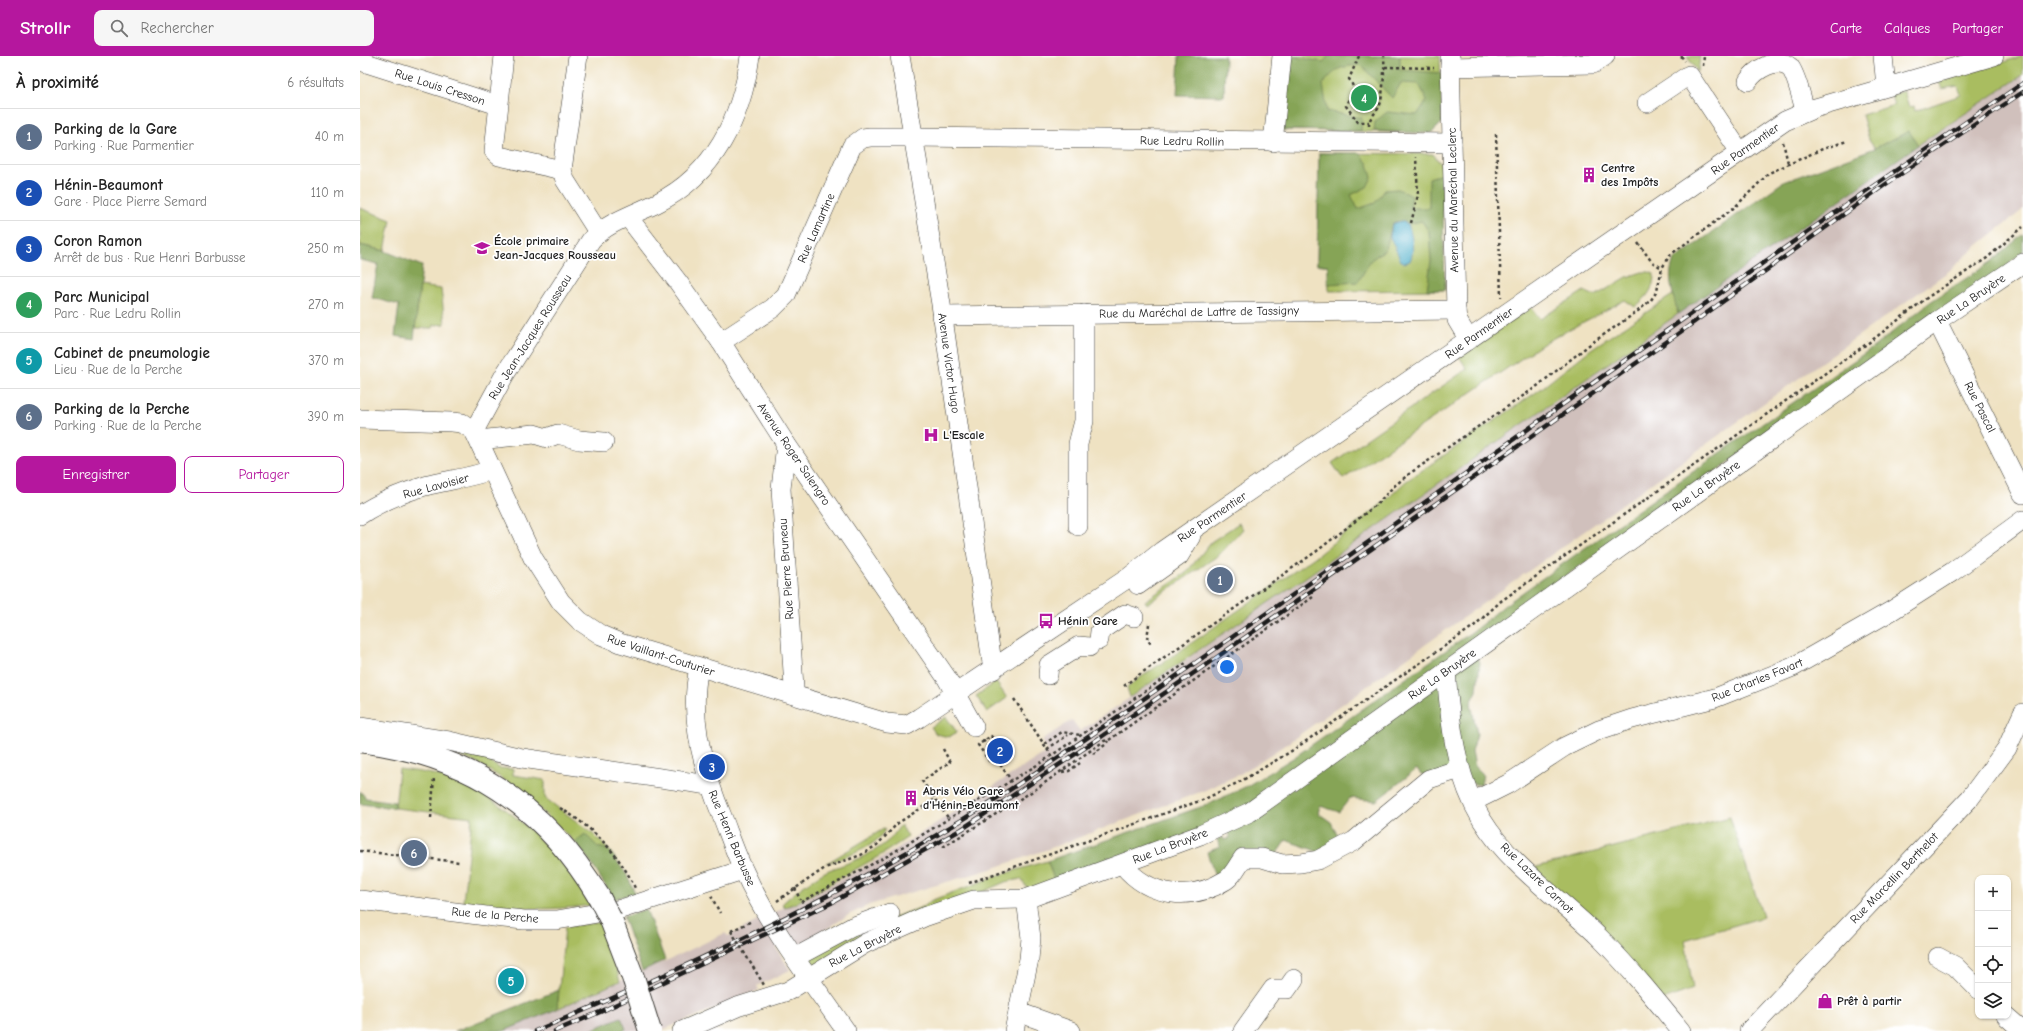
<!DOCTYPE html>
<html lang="fr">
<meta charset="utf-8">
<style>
body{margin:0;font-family:"Comic Neue",sans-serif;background:#f6f6f6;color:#222}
.controls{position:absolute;right:12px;bottom:12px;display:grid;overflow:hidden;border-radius:8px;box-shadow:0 1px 3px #0004}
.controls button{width:36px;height:36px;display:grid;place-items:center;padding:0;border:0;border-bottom:1px solid #e0e0e0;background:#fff;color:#222;font:20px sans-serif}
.you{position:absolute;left:867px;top:611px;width:14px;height:14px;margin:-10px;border:3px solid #fff;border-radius:50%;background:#1a73e8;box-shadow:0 0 0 6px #1a73e833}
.badge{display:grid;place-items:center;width:26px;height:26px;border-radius:50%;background:#b5179e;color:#fff;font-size:13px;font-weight:700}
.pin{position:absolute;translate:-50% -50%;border:2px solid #fff;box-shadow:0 1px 4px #0006}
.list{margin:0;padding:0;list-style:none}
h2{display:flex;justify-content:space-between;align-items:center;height:52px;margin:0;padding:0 16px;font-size:17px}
h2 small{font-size:13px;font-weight:400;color:#767676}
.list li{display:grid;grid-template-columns:26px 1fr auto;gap:12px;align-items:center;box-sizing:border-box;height:56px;padding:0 16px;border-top:1px solid #e0e0e0}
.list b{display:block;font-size:15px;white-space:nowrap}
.list p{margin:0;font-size:13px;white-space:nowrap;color:#767676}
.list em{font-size:13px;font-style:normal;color:#767676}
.actions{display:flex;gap:8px;padding:12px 16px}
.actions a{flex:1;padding:9px 0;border:1px solid #b5179e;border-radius:8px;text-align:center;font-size:14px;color:#b5179e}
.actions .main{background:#b5179e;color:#fff}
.icon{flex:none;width:22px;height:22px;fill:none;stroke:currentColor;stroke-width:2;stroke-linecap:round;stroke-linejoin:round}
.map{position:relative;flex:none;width:1663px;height:975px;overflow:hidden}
header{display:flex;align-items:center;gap:24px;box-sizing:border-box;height:56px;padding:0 20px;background:#b5179e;color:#fff}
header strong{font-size:19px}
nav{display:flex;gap:22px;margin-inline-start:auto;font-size:14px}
.search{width:280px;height:36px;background:#f6f6f6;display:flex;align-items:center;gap:10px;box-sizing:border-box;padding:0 14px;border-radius:8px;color:#767676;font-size:15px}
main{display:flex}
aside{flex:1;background:#fff}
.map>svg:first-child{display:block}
.industrial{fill:#d0c0bc}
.green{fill:#a9bd61;stroke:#626c3e}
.forest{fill:#86a457;stroke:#51603a}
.water{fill:#47abc7;stroke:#326472}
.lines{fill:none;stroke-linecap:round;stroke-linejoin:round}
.minor-casing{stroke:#3c3a35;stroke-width:20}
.major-casing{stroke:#3c3a35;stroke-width:24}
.path{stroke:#3c3a35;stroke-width:2.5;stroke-dasharray:3 3;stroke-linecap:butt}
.minor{stroke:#fff;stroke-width:19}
.major{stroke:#fff;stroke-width:22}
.rail-casing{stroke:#1c1c1c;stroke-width:4.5}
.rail{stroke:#fff;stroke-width:3;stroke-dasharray:9;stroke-linecap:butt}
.major-bridge-casing{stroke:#3c3a35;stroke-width:24;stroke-linecap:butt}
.path-bridge{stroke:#3c3a35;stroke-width:2.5;stroke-dasharray:3 3;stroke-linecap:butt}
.major-bridge{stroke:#fff;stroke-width:22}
.labels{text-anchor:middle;stroke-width:3.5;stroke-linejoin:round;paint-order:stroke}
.street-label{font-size:12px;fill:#1c1c1c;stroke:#fff}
.poi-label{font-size:12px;font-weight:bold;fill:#1c1c1c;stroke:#fff;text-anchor:start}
</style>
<header>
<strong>Strollr</strong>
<div class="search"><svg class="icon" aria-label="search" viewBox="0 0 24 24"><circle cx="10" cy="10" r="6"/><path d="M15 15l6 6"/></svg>Rechercher</div>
<nav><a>Carte</a><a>Calques</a><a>Partager</a></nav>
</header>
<main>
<aside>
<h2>À proximité<small>6 résultats</small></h2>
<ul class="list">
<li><span class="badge" style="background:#5c6f8a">1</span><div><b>Parking de la Gare</b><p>Parking · Rue Parmentier</p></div><em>40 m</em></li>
<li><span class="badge" style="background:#1a4fb4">2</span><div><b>Hénin-Beaumont</b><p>Gare · Place Pierre Semard</p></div><em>110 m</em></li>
<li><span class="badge" style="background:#1a4fb4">3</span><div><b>Coron Ramon</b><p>Arrêt de bus · Rue Henri Barbusse</p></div><em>250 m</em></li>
<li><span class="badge" style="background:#2e9e5b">4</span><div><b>Parc Municipal</b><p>Parc · Rue Ledru Rollin</p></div><em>270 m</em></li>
<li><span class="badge" style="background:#0f9aa8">5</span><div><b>Cabinet de pneumologie</b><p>Lieu · Rue de la Perche</p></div><em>370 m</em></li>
<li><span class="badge" style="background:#5c6f8a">6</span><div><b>Parking de la Perche</b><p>Parking · Rue de la Perche</p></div><em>390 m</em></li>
</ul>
<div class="actions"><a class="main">Enregistrer</a><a>Partager</a></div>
</aside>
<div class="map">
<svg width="1663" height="975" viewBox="0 0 1663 975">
<rect width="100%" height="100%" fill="#fff"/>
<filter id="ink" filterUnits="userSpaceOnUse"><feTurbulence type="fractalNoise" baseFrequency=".025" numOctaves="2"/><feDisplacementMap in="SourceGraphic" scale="8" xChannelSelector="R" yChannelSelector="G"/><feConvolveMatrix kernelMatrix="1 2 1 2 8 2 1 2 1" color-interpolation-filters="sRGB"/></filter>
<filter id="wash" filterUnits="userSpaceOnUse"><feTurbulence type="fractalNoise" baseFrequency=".012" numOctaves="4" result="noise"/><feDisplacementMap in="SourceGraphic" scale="16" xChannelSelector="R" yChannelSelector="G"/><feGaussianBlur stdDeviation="0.9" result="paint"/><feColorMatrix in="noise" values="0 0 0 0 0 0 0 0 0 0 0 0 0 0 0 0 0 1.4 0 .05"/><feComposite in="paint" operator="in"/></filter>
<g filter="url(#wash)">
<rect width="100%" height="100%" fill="#efe2c2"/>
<polygon class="industrial" points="1663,19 1663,153 1660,156 1616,191 1589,215 925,689 880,718 843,735 688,793 634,812 509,849 490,858 437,892 432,883 416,892 430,914 397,930 399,934 300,975 263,975 266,973 261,961 229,975 144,975 317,900 365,877 368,880 425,851 439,846 528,798 688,695 682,684 712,664 720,675 826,604 1558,89"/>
<g class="green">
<polygon points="929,0 1080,0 1082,67 1071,77 923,74"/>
<polygon points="1327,0 1340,0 1338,16 1327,1"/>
<polygon points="1663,0 1663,19 1558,89 1549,76 1515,92 1509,83 1502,59 1534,49 1531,39 1544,35 1549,51 1554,50 1555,55 1601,39 1598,30 1582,33 1579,26"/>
<polygon points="959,97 1073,98 1081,108 1085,234 969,235 968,209 957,209"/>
<polygon points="0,152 31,164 25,195 0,189"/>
<path d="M 1282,216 L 1289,216 L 1294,218 C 1294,234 1287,241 1275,251 L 1265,244 L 1186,286 L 983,423 L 972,407 L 1107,313 L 1099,300 L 1171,251 L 1180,263 L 1224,235 L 1235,240 L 1267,221 Z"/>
<polygon points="60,230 81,233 85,268 74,269 73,272 55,272"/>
<polygon points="1314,238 1318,258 946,521 770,641 767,632 775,625 820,595 959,498 1023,447 1045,426 1178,335 1231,293"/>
<polygon points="879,467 883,473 859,499 787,548 785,545 826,517 851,486"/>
<polygon points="636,626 647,642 627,656 616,640"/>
<polygon points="586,661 597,676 589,681 576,678 571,671"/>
<path d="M 79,692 L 127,703 L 139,712 L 153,713 L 153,719 L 185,724 L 185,742 L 232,777 L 249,794 L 238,791 L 225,779 L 215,786 C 170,745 140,711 79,692 Z"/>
<path d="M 39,713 C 55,715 71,717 87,722 C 134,738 176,775 207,813 C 216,824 223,837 231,849 C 184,856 150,852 103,846 L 112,761 L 35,752 Z"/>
<polygon points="1370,761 1403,861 1325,884 1333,933 1298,946 1165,814"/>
<path d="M 541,769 L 548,781 L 521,799 L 434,848 L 425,851 L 422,848 C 432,838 457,819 469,814 C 491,806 512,799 529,784 C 534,780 536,774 541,769 Z"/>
<path d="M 525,772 C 521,790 483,802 467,807 Z"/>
<polygon points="687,805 695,825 678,831 667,832 661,823 645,826 454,910 448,899 493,878 506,876 529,867 534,861 565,850 570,845 636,820"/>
<polygon points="241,866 250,890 260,925 197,953 205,871"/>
</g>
<g class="forest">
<polygon points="819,0 865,0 864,40 817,39"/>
<path d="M 929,0 L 963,6 L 969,0 L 1040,0 L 1040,14 L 1081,17 L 1082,67 L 1071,77 L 1014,75 L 1015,66 L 1027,56 L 1057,59 L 1067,44 L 1059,28 L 1041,27 L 1032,42 L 1001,9 C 978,11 978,11 963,28 L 967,55 L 1002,62 L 1001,75 L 923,74 Z"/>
<path d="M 1549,75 L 1558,89 L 1318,258 C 1314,241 1305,219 1315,203 L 1423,126 L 1515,92 Z"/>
<polygon points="959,97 1000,97 1008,108 1012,121 1007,131 991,139 998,153 1015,147 1025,134 1038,133 1052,140 1050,152 1069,152 1069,122 1082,118 1085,234 1067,234 1071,205 1069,176 1062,165 1048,168 1045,165 1034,166 1032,168 1026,193 1011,204 998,226 968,228 968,209 957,209"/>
<path d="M 1663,178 L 1663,195 L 1640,217 L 1107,589 L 1120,606 L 1117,635 L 1111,647 L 1117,678 L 1112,695 L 1115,710 L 1123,718 L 1121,729 L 1061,718 L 1057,713 L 1016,745 L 990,742 L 979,756 L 960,750 L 958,757 L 971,766 L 980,785 L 957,796 C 946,790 937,789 926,784 L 915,800 L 864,816 L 855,821 L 847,796 L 860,791 L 857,783 L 863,781 L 864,784 L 870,782 L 868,776 L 695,825 L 687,805 L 849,748 L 887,730 L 933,702 L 1116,573 L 1145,549 L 1295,442 L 1515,290 L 1570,246 L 1631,206 Z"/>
<polygon points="0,189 25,195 62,210 54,283 35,280 39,249 12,242 18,208 0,204"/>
<polygon points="0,735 6,742 35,746 35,752 0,748"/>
<polygon points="225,778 238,791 249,794 267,819 275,837 254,843 229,804 215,786"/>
<polygon points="286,853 305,904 282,915 263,861"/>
<polygon points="199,934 197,953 144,975 95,975"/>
<polygon points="261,961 266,973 263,975 229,975"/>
</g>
<path class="water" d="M 1041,165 L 1048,168 C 1052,179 1055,195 1050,205 L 1044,207 L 1041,205 L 1030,181 L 1032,168 Z"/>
</g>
<g filter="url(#ink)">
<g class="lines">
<defs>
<g id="minor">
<polyline points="144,0 134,95 139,100 202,114"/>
<polyline points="218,0 202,114 205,124 238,176"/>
<polyline points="540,0 581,248 633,614"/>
<polyline points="1090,0 1096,254 1097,264 1109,284"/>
<polyline points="1523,0 1526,30"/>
<polyline points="0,5 138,49"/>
<polyline points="1090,11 1233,8 1245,0"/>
<path d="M 1388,25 C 1395,14 1417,0 1430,11 C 1437,21 1442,43 1445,55"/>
<polyline points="1287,47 1329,19 1380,96"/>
<polyline points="913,86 922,0"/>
<polyline points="268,161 318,226 361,286 426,388 586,621 614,671"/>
<polyline points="582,260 1096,254"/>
<polyline points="1577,265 1663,438"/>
<polyline points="361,286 413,252 426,239 492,90 503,82 510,81 553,81 1092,87"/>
<polyline points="0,363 92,366 102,367 114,375 173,502 201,546 220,565 241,579 260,587 527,667 547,669 559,662 768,522 802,495 1425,65 1455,52 1634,0"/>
<path d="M 114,375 L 145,318 L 231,184 C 248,166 275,158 297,147 C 354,119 382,61 390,0"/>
<polyline points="119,384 174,378 187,382 198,378 219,384 244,386"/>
<polyline points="426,388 421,433 434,631 432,638"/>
<path d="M 0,459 C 19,446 42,437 65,430 C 87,424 110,422 131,414"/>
<polyline points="718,470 718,388 724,365 724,258"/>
<polyline points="778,529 819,500 831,480"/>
<polyline points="739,584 740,575 765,558 774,561"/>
<path d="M 339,612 C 328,661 343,714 362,760 C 369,778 375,796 383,813 C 409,871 450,923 486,975"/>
<path d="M 1086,615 C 1090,666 1095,719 1122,764 C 1151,811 1201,843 1240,882 C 1269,911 1295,943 1321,975"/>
<polyline points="688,619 689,609 719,590 729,591"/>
<polyline points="0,671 89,685 162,702 349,729"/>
<polyline points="1114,745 1148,728 1204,691 1239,674 1272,663 1355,642 1433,611 1531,555 1592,516 1663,464"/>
<path d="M 763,809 C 789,841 831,846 866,824 C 873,820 878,809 883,802 L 902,802 L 922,808 L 941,807 L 958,804 L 994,785 L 1069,723 L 1100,713"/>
<polyline points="0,844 134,861 164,864 197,864 261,853 383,814"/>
<polyline points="436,901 492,871 530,857"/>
<polyline points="1578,901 1595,910 1618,933"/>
<polyline points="658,956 711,975"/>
<polyline points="1646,960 1663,975"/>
<polyline points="322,975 377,951 428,935 506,887 564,861 614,844 666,843 840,779 890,756 1577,265 1663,207"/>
<polyline points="654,975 669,903 671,882 666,843"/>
<polyline points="883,975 913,933 927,933 934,923"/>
<polyline points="1389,975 1610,742 1647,692 1663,657"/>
</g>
<g id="major">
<path d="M 0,685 C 108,698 183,748 239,841"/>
<polyline points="251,864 274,924"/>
</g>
</defs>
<use href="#minor" class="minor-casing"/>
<use href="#major" class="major-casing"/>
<g class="path">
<path d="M 999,0 L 989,23 C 998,36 990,37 986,50 L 998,66 L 1009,66"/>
<polyline points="1321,0 1325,5"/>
<polyline points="1343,10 1344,0"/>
<polyline points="1025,11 1074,12"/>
<path d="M 1009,70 C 1009,60 1015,59 1019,51 C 1023,44 1025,9 1024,0"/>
<polyline points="1136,78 1141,241"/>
<polyline points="1423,86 1428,107"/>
<polyline points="1051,167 1058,139 1056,101"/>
<polyline points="1278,187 1292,206 1302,212"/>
<polyline points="789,568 787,583 791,588"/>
<polyline points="764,630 773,623 957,495 1016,449 1033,431 1049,418 1176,331 1229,289 1278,255 1291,244 1297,235 1302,212 1310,199 1375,151 1409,117 1460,94 1487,85"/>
<polyline points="654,643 691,699"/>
<polygon points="631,680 642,698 630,706 618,689"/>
<polyline points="623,684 651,724"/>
<polyline points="684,688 702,676 720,679"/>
<polyline points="583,693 590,706 562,725 589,763"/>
<polyline points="687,693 708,679"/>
<polyline points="733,698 745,689 748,685"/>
<polyline points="702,716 709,715 720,707"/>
<path d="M 200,752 C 232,771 259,797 275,832"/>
<polyline points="71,762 74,721"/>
<polyline points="583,791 676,733 744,685 749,684 953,541"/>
<polyline points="0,795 99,806"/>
<polyline points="609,827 845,743 883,724 930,696 1114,570 1141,545 1511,285 1568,241 1627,202 1663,171"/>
<polyline points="435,832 440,844"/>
<polyline points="351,840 360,857"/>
<polyline points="417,845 465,812 501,799 517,789 538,767 574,744"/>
<polyline points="441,846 529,799 682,706 826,607"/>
<polyline points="371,875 392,865"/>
</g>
<use href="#minor" class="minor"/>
<use href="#major" class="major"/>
<defs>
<g id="rail">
<path d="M 175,975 C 320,915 463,848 597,767 C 660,729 721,686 782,644 C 865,586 947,529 1030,471 C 1240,322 1450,172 1663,27"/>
<polyline points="195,975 240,956 471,847 602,773 735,685 860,599 1312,282 1526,128 1663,36"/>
</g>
</defs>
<use href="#rail" class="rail-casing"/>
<use href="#rail" class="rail"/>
<defs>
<g id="major-bridge">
<polyline points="239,841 251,864"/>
<polyline points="274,924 290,975"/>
</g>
</defs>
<use href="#major-bridge" class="major-bridge-casing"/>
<polyline class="path-bridge" points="371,875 404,929"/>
<use href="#major-bridge" class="major-bridge"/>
</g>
</g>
<defs>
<symbol id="building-bare" viewBox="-9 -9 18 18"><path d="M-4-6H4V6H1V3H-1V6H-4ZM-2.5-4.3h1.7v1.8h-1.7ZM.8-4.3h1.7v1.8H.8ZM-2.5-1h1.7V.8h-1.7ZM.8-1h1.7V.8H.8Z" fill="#b5179e" stroke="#fff" stroke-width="2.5" paint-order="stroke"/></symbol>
<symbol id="school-bare" viewBox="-9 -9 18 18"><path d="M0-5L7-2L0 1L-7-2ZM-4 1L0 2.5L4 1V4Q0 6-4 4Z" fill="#b5179e" stroke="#fff" stroke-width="2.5" paint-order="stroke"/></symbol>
<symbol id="hospital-bare" viewBox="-9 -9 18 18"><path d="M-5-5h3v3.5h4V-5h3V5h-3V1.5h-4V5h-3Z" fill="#b5179e" stroke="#fff" stroke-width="2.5" paint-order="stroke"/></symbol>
<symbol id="bus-bare" viewBox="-9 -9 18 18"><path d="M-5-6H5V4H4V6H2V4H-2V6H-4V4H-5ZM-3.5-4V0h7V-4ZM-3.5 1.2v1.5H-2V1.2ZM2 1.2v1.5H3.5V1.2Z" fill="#b5179e" stroke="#fff" stroke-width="2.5" paint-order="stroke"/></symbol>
<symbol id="shop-bare" viewBox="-9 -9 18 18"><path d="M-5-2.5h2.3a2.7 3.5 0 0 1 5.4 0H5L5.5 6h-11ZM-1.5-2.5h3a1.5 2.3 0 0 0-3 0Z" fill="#b5179e" stroke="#fff" stroke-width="2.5" paint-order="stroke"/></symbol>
</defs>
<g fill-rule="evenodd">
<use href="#building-bare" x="1218" y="108" width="22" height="22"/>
<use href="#school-bare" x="111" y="181" width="22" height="22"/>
<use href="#hospital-bare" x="560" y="368" width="22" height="22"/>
<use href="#bus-bare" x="675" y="554" width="22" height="22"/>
<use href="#building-bare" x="540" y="731" width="22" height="22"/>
<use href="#shop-bare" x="1454" y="934" width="22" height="22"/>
</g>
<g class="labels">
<g class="street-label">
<text transform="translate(80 31) rotate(18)" y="4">Rue Louis Cresson</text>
<text transform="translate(822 85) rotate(1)" y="4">Rue Ledru Rollin</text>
<text transform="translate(1385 93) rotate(-35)" y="4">Rue Parmentier</text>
<text transform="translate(1093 144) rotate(-91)" y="4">Avenue du Maréchal Leclerc</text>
<text transform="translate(456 172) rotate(-66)" y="4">Rue Lamartine</text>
<text transform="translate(1611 243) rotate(-34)" y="4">Rue La Bruyère</text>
<text transform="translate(839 256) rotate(-1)" y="4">Rue du Maréchal de Lattre de Tassigny</text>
<text transform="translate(1119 277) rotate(-35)" y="4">Rue Parmentier</text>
<text transform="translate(170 281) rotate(-58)" y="4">Rue Jean-Jacques Rousseau</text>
<text transform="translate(589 307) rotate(82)" y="4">Avenue Victor Hugo</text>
<text transform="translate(1620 351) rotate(63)" y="4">Rue Pascal</text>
<text transform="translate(434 398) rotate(56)" y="4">Avenue Roger Salengro</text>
<text transform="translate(76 430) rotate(-15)" y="4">Rue Lavoisier</text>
<text transform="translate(1346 430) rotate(-35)" y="4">Rue La Bruyère</text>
<text transform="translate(852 461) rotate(-34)" y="4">Rue Parmentier</text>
<text transform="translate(426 513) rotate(-94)" y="4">Rue Pierre Bruneau</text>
<text transform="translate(301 599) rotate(18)" y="4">Rue Vaillant-Couturier</text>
<text transform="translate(1082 618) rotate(-35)" y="4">Rue La Bruyère</text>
<text transform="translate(1397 624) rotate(-22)" y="4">Rue Charles Favart</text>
<text transform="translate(372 782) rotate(67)" y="4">Rue Henri Barbusse</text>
<text transform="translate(810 790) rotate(-21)" y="4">Rue La Bruyère</text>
<text transform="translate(1177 822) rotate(44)" y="4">Rue Lazare Carnot</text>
<text transform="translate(1534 822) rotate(-46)" y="4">Rue Marcellin Berthelot</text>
<text transform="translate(135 859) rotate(5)" y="4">Rue de la Perche</text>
<text transform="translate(505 890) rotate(-27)" y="4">Rue La Bruyère</text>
</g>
<g class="poi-label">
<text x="1241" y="116">Centre<tspan x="1241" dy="14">des Impôts</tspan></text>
<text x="134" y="189">École primaire<tspan x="134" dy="14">Jean-Jacques Rousseau</tspan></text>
<text x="583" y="383">L'Escale</text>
<text x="698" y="569">Hénin Gare</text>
<text x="563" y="739">Abris Vélo Gare<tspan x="563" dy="14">d'Hénin-Beaumont</tspan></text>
<text x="1477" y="949">Prêt à partir</text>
</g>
</g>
</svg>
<div class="controls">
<button>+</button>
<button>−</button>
<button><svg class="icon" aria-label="locate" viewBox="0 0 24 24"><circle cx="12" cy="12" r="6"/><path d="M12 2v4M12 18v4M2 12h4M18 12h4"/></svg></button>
<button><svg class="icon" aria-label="layers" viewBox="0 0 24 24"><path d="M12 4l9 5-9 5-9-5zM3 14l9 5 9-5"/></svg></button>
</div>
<div class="you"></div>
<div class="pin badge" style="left:860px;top:524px;background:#5c6f8a">1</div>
<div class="pin badge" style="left:640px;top:695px;background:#1a4fb4">2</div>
<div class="pin badge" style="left:352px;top:711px;background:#1a4fb4">3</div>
<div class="pin badge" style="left:1004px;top:42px;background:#2e9e5b">4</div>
<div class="pin badge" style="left:151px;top:925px;background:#0f9aa8">5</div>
<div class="pin badge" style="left:54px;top:797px;background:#5c6f8a">6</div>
</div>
</main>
